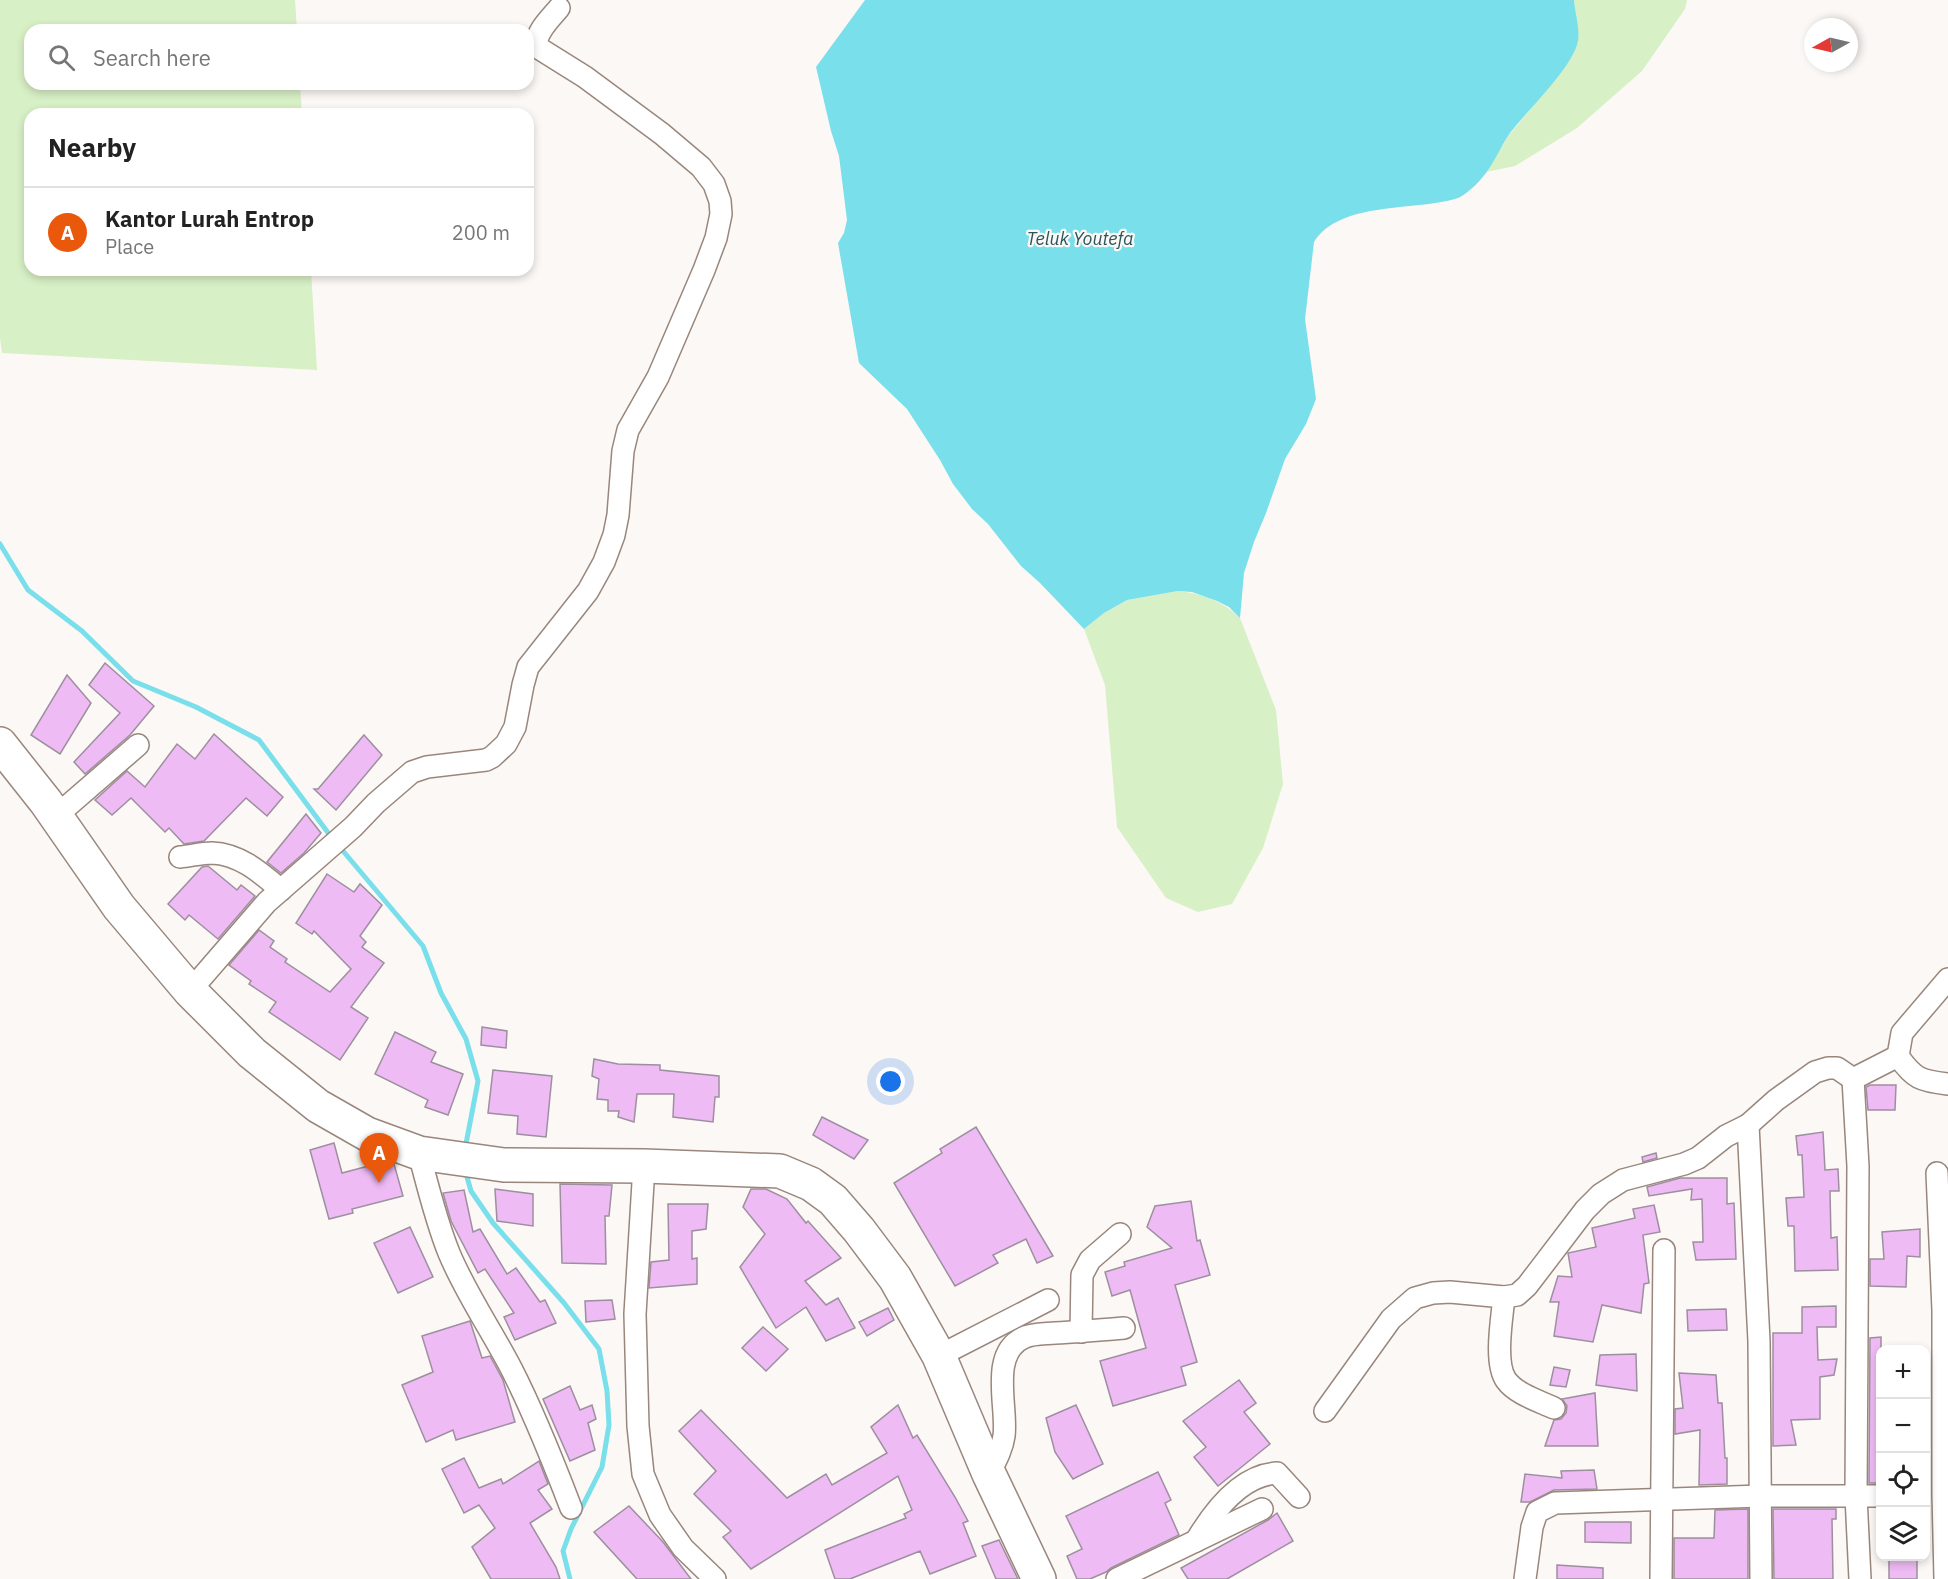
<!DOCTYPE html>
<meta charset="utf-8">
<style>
body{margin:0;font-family:"IBM Plex Sans",sans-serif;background:#f2f2f2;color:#222}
.controls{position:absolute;right:18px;bottom:18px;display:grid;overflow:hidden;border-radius:12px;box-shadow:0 3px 9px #0003}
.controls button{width:54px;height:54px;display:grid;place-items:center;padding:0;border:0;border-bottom:2px solid #e0e0e0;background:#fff;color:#222;font:30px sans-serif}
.compass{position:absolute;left:1804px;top:18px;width:54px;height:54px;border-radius:50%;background:#fff;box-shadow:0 3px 9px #0003;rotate:262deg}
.you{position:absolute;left:891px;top:1082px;width:21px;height:21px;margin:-15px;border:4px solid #fff;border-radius:50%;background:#1a73e8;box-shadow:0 0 0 9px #1a73e833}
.badge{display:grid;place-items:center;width:39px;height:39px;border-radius:50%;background:#ea580c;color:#fff;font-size:20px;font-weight:700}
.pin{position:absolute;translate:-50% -50px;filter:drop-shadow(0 2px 3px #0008)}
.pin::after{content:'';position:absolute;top:32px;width:21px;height:18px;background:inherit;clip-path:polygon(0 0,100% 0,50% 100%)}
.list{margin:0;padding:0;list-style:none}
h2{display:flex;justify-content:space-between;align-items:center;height:78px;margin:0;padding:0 24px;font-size:26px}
h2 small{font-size:20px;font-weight:400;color:#767676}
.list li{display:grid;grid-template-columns:39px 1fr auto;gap:18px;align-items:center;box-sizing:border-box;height:90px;padding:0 24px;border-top:2px solid #e0e0e0}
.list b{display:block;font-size:22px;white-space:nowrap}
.list p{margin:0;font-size:20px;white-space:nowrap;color:#767676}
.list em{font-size:20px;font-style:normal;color:#767676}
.icon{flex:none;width:33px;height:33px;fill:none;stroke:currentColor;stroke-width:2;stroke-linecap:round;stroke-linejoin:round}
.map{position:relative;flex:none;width:1948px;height:1579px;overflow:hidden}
.search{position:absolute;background:#fff;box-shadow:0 3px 9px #0003;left:24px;top:24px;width:510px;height:66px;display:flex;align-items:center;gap:15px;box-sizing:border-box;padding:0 21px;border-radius:18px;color:#767676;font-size:22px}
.panel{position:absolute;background:#fff;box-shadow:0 3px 9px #0003;left:24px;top:108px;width:510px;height:168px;border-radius:18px}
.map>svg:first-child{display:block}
.green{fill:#d8f0c6}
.water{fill:#79dfeb}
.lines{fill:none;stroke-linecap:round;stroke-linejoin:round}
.stream{stroke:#79dfeb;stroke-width:5}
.building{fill:#eebbf5;stroke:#9d8f9f;stroke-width:1.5}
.street-casing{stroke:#99867c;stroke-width:24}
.highway-casing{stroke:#99867c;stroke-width:36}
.street{stroke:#fff;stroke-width:21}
.highway{stroke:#fff;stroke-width:33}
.labels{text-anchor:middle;stroke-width:4.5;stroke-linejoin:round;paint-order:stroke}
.water-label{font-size:18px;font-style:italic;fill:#29565c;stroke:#fcf8f5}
</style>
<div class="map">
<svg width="1948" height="1579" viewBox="0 0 1948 1579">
<rect width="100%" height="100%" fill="#fcf8f5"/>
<g class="green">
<polygon points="0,0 295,0 297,30 30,30 30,84 300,84 302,114 30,114 30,270 311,270 317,370 2,353 0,338"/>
<polygon points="1574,0 1687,0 1685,9 1642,71 1577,128 1515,166 1486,172 1509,135 1556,79 1574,52 1578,40"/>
<path d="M 1178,591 C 1201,593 1223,601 1240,618 L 1276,710 L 1283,784 L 1263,848 L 1232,904 L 1198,912 L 1166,898 L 1117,827 L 1105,685 L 1084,629 L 1104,613 L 1127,600 Z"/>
</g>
<path class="water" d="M 865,0 L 1574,0 C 1575,13 1580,29 1578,41 C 1573,67 1527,111 1510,133 C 1501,146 1495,161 1486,173 C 1479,182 1466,196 1455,199 C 1414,211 1340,201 1314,242 L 1305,319 L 1316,399 L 1306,424 L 1285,459 L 1266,513 L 1254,542 L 1244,573 L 1240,618 L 1229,607 L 1217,601 L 1192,592 L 1178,591 L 1127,600 L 1104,613 L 1084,629 L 1040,583 L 1021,566 L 988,524 L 972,509 L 953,484 L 940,460 L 907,409 L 859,363 L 838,243 L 844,233 L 847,220 L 839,156 L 831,131 L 816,67 Z"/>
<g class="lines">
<g class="stream">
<polyline points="0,544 28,590 82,631 133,681 196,707 259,740 332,838"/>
<polyline points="338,845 423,946 441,993 466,1039 478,1081 465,1149"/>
<polyline points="465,1170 471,1191 493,1223 564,1303 599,1349 607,1391 609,1425 602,1467 571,1529 563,1551 570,1579"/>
</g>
</g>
<g class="building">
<polygon points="105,663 154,706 130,735 85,774 74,762 120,713 89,685"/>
<polygon points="67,675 91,703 60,754 31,735"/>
<polygon points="214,734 283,797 267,816 246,798 204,841 184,844 169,828 165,832 131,798 112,815 95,800 127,771 145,787 177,744 195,759"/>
<polygon points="364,735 382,755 336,810 314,789 318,789"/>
<polygon points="306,814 321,833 304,853 281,873 267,862"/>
<polygon points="208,866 237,890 241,885 255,896 218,939 189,915 185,920 168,904 202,867"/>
<polygon points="327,874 354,892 360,884 382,905 360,936 366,942 362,947 384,963 351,1007 368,1018 340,1060 269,1012 276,1002 249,984 251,981 229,965 259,930 274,941 270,947 287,959 285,962 330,992 351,969 314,931 312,934 296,923"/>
<polygon points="482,1027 507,1031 506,1048 481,1045"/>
<polygon points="395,1032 436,1052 431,1062 463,1074 448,1115 425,1107 428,1100 375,1074"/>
<polygon points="594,1059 618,1064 660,1065 660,1070 719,1076 719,1097 715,1097 713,1122 673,1117 674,1094 637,1094 634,1122 618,1117 619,1111 608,1111 608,1100 597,1099 599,1079 592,1076"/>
<polygon points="493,1070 552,1076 546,1137 517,1134 518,1116 488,1113"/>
<polygon points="1870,1085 1896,1085 1895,1110 1868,1110 1866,1087"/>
<polygon points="822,1117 868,1140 854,1159 813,1135"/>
<polygon points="976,1127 1053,1256 1037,1263 1026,1239 993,1255 998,1263 955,1286 894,1183 942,1153 940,1149"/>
<polygon points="1823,1132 1825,1170 1838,1169 1839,1191 1830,1191 1831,1238 1837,1237 1838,1270 1795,1271 1794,1226 1788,1226 1786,1198 1804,1197 1802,1155 1798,1155 1796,1136"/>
<polygon points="334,1143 342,1173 387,1161 394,1164 403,1196 352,1209 353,1213 329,1219 310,1150"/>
<polygon points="1656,1153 1657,1158 1643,1162 1642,1157"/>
<polygon points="1680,1178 1727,1178 1727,1204 1734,1203 1736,1259 1696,1260 1693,1242 1703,1242 1702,1199 1691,1200 1692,1189 1649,1196 1647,1187"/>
<polygon points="560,1184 612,1185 609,1216 605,1216 606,1264 562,1263"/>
<polygon points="495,1189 533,1194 533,1226 497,1221"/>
<polygon points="751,1189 766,1189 787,1199 806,1223 808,1221 841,1258 805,1281 826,1305 838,1298 855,1328 826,1341 806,1307 776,1328 740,1267 765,1234 743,1207"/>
<polygon points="464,1190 473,1232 480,1229 507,1274 516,1268 540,1302 545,1300 556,1323 515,1340 504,1317 514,1313 485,1269 478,1273 451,1221 443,1193"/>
<polygon points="1191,1201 1197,1241 1200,1240 1210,1275 1175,1285 1197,1362 1181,1367 1186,1385 1113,1406 1100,1361 1146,1348 1130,1290 1112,1296 1105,1272 1125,1266 1124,1262 1172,1248 1147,1227 1155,1206"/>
<polygon points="668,1204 708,1204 706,1229 692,1231 692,1259 697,1258 697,1284 649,1288 651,1262 669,1260"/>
<polygon points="1654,1205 1660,1232 1643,1235 1649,1283 1644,1284 1641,1313 1602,1305 1593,1342 1554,1336 1559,1302 1550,1302 1558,1276 1572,1277 1568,1253 1596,1247 1592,1228 1635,1218 1633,1209"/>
<polygon points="410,1227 433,1277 398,1293 374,1243"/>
<polygon points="1920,1229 1920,1257 1907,1256 1906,1287 1870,1286 1870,1259 1884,1259 1882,1232"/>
<polygon points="612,1300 615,1319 586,1322 585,1301"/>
<polygon points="1836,1306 1836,1327 1817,1327 1818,1360 1837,1359 1834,1375 1820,1377 1820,1419 1791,1420 1796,1445 1773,1446 1773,1333 1802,1333 1802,1307"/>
<polygon points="888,1308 894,1320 867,1336 859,1322"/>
<polygon points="1726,1309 1727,1330 1688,1331 1687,1310"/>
<polygon points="470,1321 482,1358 490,1356 503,1380 515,1422 456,1440 453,1430 426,1442 402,1385 433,1372 422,1336"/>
<polygon points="763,1327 788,1349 766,1371 742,1348"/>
<polygon points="1881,1337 1881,1483 1869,1483 1870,1338"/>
<polygon points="1636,1354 1637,1391 1596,1385 1600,1355"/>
<polygon points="1554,1367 1570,1370 1566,1387 1550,1385"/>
<polygon points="1679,1373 1716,1375 1718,1403 1722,1403 1725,1458 1727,1458 1727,1484 1699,1485 1700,1430 1675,1434 1675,1409 1683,1408"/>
<polygon points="1239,1380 1256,1403 1244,1412 1270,1444 1218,1486 1194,1457 1206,1447 1183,1421"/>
<polygon points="570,1386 580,1410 592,1405 596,1419 588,1423 595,1450 570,1461 543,1399"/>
<polygon points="1595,1393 1598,1446 1545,1446 1554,1420 1561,1419 1566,1413 1567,1406 1562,1399"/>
<polygon points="898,1405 913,1438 917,1435 955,1497 968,1521 963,1523 976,1556 930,1574 920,1551 850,1579 835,1579 825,1550 906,1518 904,1514 912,1510 898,1476 751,1569 723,1537 731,1531 694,1494 716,1471 679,1431 701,1410 787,1498 826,1474 832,1485 887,1453 871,1427"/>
<polygon points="1076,1405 1103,1464 1073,1479 1055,1452 1046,1418"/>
<polygon points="464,1458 479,1488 501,1479 503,1484 539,1461 548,1484 538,1490 552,1509 530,1523 556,1567 560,1579 491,1579 472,1547 495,1528 479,1505 464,1513 442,1469"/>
<polygon points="1594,1470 1597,1489 1554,1490 1530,1502 1521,1502 1525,1474 1562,1478 1561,1471"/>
<polygon points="1158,1472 1171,1500 1165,1503 1179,1535 1111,1568 1106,1572 1090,1579 1077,1579 1067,1556 1082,1549 1066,1516"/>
<polygon points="629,1506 663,1542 691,1579 637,1579 594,1532"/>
<polygon points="1748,1509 1748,1579 1674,1579 1674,1538 1714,1538 1715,1510"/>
<polygon points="1773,1509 1836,1509 1836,1519 1832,1519 1833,1579 1774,1579"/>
<polygon points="1277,1513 1293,1541 1227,1579 1188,1579 1181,1568 1268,1520"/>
<polygon points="1585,1522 1631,1522 1631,1543 1585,1542"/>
<polygon points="999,1540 1018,1579 996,1579 982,1546"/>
<rect x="1889" y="1557" width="28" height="22"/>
<polygon points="1557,1565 1603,1568 1603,1579 1557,1579"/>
</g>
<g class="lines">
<defs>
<g id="street">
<polyline points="56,816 138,745"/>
<path d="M 180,857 C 190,856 202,853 212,853 C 240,854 261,873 281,890"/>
<path d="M 1948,979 L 1902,1033 L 1898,1056 C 1914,1079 1921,1081 1948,1084"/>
<path d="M 190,991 L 267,902 L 353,827 L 376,803 L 412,772 L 427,767 L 486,760 L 492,757 L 506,744 L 515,727 L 523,685 L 528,667 L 588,591 L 604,562 L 614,535 L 618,515 L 623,451 L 628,430 L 658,377 L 704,270 L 716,238 L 721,214 L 720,201 L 714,184 L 701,167 L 662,134 L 585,77 L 537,47 C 534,33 551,18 559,8"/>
<polyline points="1853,1079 1858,1166 1856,1496 1860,1579"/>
<polyline points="1748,1125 1759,1341 1761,1579"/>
<path d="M 419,1153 C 428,1187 436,1221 449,1253 C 466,1294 492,1331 512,1370 C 535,1415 553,1461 571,1508"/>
<polyline points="644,1166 635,1314 638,1426 643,1474 660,1515 683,1548 715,1579"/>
<polyline points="1937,1173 1943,1310 1943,1494 1945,1579"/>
<path d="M 1504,1297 C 1502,1318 1494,1363 1506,1380 C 1516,1394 1539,1401 1554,1408"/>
<polyline points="1081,1332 1082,1275 1090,1260 1120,1234"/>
<polyline points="939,1356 1048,1300"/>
<polyline points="1325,1411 1391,1319 1415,1298 1433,1293 1450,1292 1504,1297 1517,1295 1527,1286 1585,1210 1601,1194 1623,1180 1684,1164 1698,1158 1726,1136 1748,1125 1776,1100 1815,1072 1828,1068 1837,1068 1853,1079 1898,1056"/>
<path d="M 989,1474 C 995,1462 1002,1450 1004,1436 C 1008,1408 989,1354 1023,1338 C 1032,1333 1046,1334 1055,1333 C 1078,1332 1101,1330 1124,1328"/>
<path d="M 1196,1541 C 1213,1512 1240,1475 1277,1473 L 1299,1497"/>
<polyline points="1117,1579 1262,1509"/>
<polyline points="1525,1579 1532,1527 1537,1512 1555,1503 1761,1496 1880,1496"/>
<polyline points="1661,1579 1664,1250"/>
</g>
<polyline id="highway" points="0,744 46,802 119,907 190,991 252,1053 318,1106 367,1134 419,1153 504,1165 644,1166 780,1171 811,1184 833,1200 859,1230 895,1278 939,1356 989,1474 1039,1579"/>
</defs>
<use href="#street" class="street-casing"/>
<use href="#highway" class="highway-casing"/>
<use href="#street" class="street"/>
<use href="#highway" class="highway"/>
</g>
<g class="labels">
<g class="water-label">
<text x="1080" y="245">Teluk Youtefa</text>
</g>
</g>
</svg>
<div class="controls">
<button>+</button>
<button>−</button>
<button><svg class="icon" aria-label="locate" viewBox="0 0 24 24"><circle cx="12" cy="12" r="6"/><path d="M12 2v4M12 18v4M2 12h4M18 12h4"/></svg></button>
<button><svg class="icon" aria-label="layers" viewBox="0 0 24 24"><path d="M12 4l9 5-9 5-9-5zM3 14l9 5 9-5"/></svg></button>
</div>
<svg class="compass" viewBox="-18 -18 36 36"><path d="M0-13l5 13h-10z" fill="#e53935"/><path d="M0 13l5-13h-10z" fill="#767676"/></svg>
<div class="you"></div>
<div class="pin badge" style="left:379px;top:1183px">A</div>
<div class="search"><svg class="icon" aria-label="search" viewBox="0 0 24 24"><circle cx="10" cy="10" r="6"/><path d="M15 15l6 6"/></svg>Search here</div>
<section class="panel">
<h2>Nearby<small></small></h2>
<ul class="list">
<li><span class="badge">A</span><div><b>Kantor Lurah Entrop</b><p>Place</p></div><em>200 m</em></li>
</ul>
</section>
</div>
